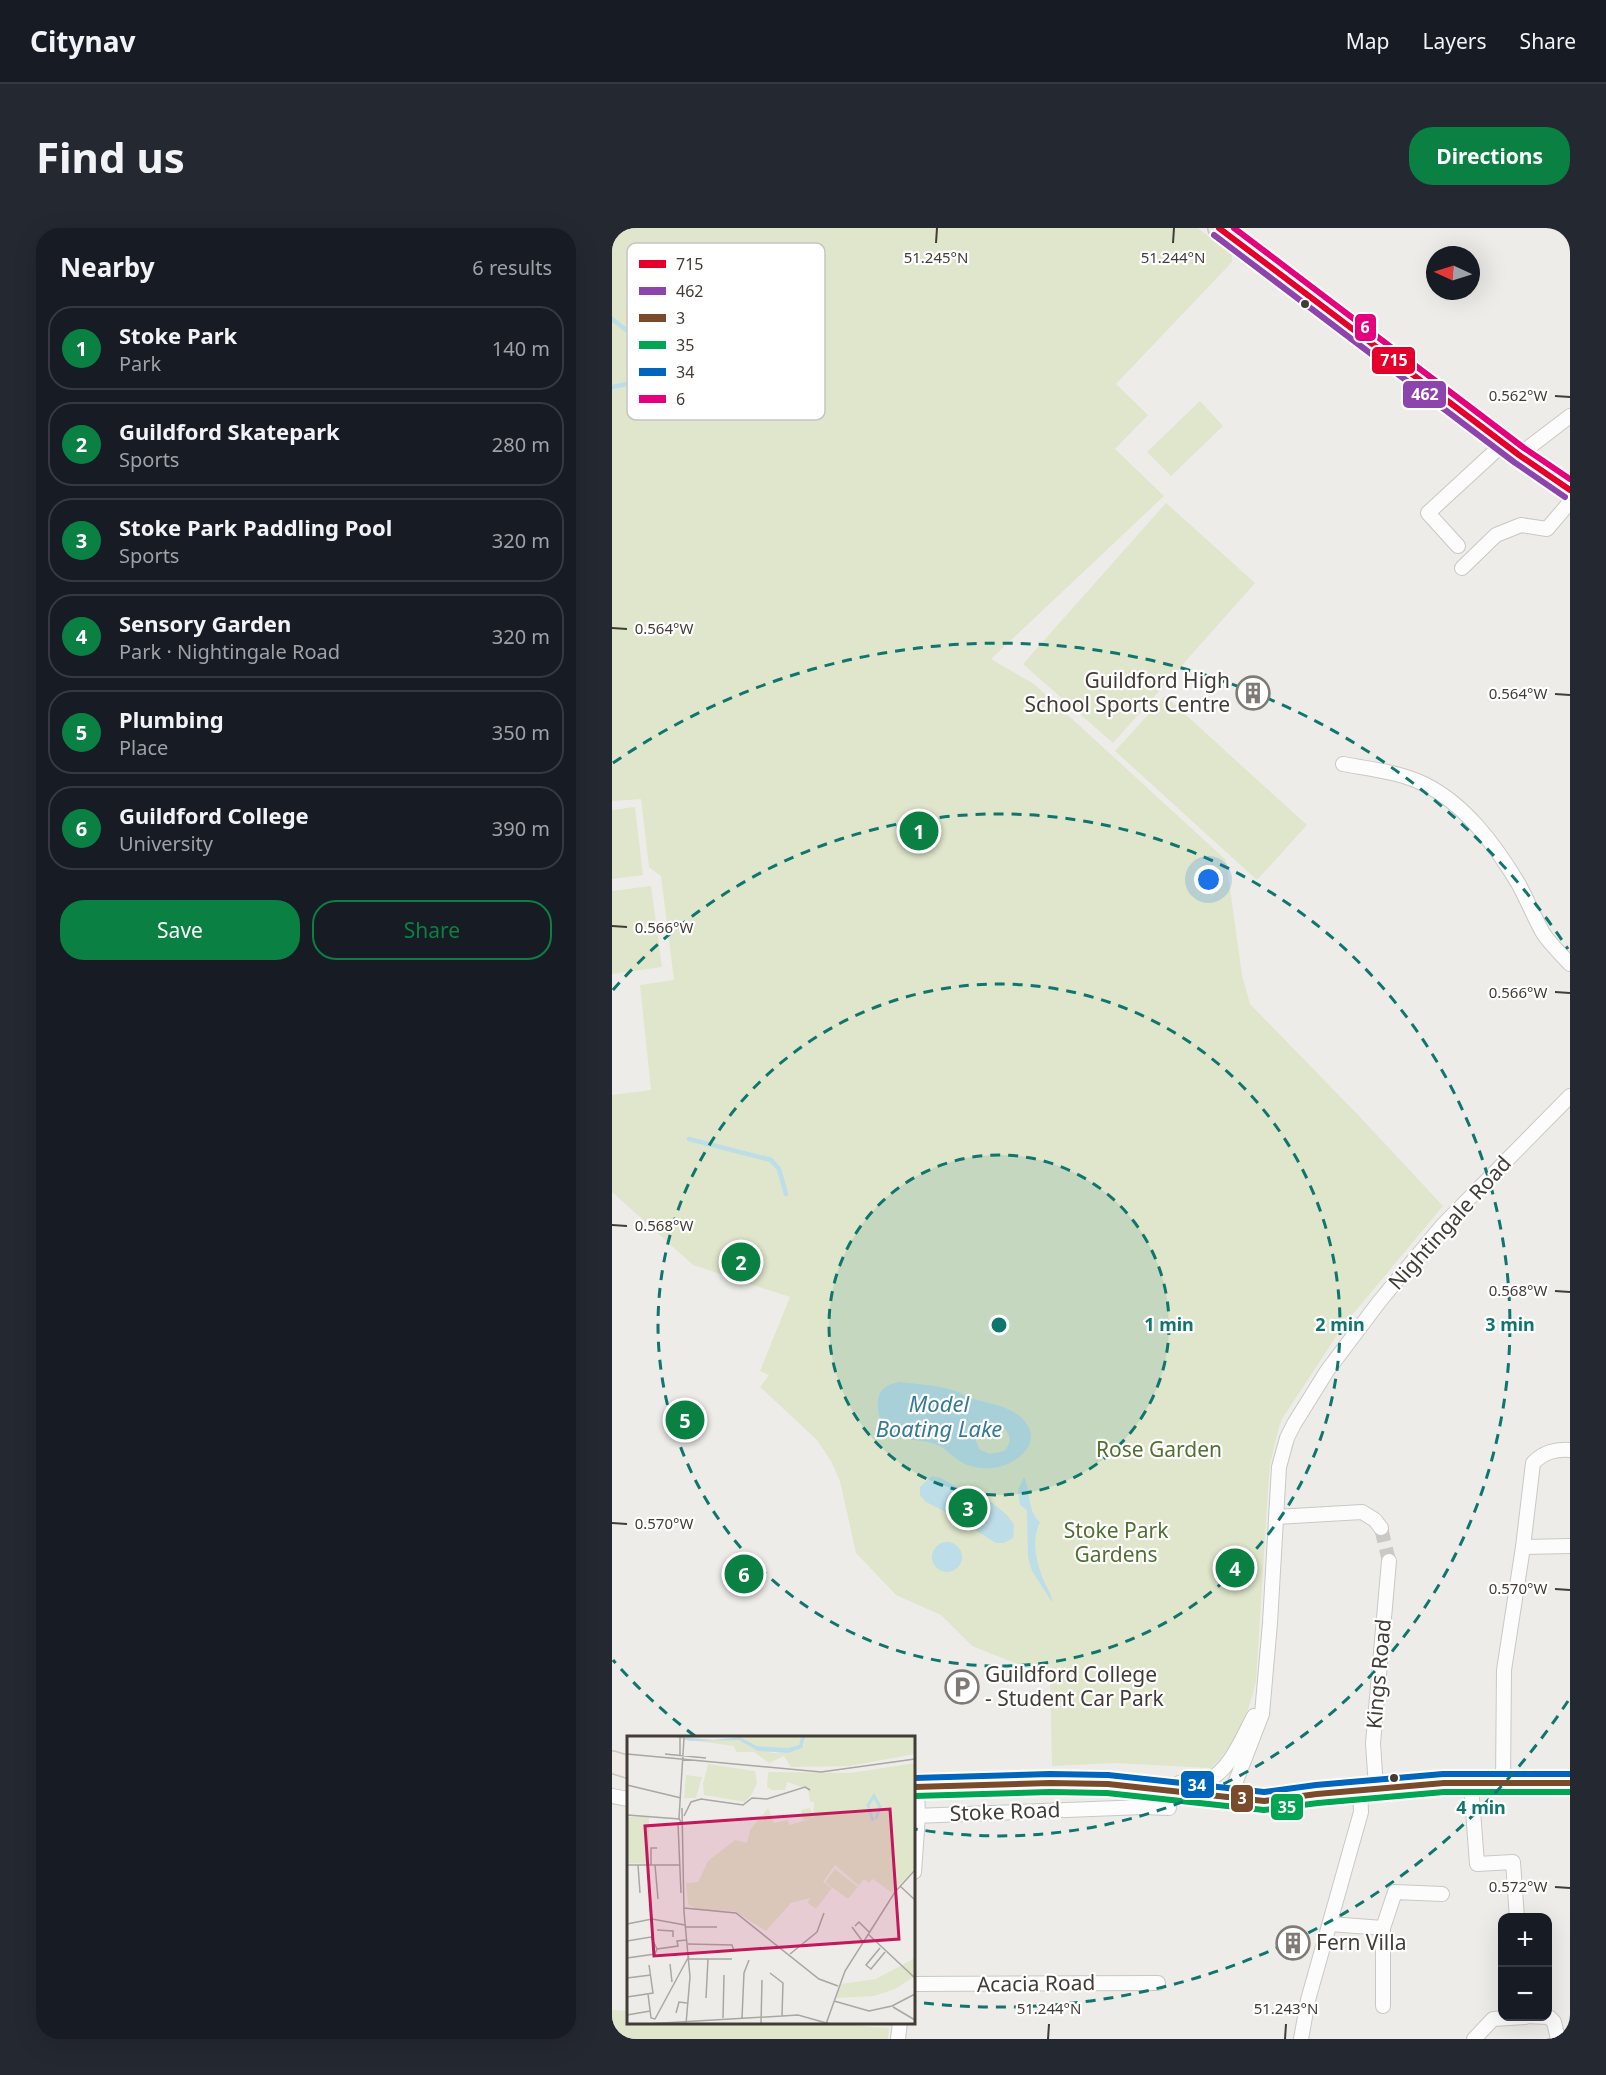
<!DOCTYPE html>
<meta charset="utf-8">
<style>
body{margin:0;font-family:"Noto Sans",sans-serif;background:#242831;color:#f1f3f6}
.controls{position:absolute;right:18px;bottom:18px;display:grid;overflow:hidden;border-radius:12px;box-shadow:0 6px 24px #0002}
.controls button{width:54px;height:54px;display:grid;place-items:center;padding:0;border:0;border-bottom:2px solid #363941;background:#171b24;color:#f1f3f6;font:30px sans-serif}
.compass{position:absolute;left:814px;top:18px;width:54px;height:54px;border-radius:50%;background:#171b24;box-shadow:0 6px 24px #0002;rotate:274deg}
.you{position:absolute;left:597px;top:652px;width:21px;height:21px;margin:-15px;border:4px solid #fff;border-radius:50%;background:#1a73e8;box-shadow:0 0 0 9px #1a73e833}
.badge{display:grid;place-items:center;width:39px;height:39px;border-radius:50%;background:#0b8043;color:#fff;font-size:20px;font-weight:700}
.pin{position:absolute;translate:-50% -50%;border:3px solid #fff;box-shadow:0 2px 6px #0006}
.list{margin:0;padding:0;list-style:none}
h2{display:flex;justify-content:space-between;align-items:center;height:78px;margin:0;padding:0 24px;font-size:26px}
h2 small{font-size:20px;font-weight:400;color:#9ea1a6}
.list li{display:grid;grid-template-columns:39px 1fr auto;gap:18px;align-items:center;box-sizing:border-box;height:84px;margin:0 12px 12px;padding:0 12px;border:2px solid #363941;border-radius:24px}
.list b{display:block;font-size:22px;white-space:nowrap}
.list p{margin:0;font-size:20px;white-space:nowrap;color:#9ea1a6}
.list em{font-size:20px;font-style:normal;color:#9ea1a6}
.actions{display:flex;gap:12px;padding:18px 24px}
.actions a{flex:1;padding:14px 0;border:2px solid #0b8043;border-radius:24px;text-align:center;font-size:21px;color:#0b8043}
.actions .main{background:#0b8043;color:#fff}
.map{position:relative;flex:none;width:958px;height:1811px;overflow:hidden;border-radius:24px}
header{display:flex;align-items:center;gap:36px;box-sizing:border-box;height:84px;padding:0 30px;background:#171b24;border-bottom:2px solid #363941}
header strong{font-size:28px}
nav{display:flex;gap:33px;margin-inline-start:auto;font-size:21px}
.intro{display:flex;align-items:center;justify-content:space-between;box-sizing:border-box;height:144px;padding:0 36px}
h1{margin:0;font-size:42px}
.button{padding:15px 27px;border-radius:24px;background:#0b8043;color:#fff;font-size:21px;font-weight:700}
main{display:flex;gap:36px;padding:0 36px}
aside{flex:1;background:#171b24;border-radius:24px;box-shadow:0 6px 24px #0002}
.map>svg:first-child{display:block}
.green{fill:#dfe6cb}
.water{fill:#bddde8;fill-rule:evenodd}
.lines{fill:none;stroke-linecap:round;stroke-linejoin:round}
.stream{stroke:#bddde8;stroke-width:4.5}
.minor-tunnel{stroke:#ccc9c5;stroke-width:14;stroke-dasharray:14 7;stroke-linecap:butt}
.minor-casing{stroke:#cac8c5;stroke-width:16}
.primary-casing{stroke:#cfc4b8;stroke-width:24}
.minor{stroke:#fcfcfc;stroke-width:14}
.primary{stroke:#efeae4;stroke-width:21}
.bus-1-casing{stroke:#fff;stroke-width:10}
.bus-2-casing{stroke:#fff;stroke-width:10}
.bus-3-casing{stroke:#fff;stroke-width:10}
.bus-4-casing{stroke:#fff;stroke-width:10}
.bus-5-casing{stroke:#fff;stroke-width:10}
.bus-6-casing{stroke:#fff;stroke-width:10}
.bus-1{stroke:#e4002b;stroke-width:6}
.bus-2{stroke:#8e44ad;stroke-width:6}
.bus-3{stroke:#7a4b2a;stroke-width:6}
.bus-4{stroke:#00a651;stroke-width:6}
.bus-5{stroke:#0065bd;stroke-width:6}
.bus-6{stroke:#e5007d;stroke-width:6}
.ticks{fill:none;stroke:#433c36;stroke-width:2}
.ring{fill:none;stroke:#0f766e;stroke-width:3;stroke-dasharray:10 8}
.bus-dot{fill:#433c36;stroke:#fff;stroke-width:2}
.labels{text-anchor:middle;stroke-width:4.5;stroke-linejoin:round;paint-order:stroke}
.poi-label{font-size:21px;fill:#433c36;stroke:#fff;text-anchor:start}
.street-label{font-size:21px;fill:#433c36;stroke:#fff}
.park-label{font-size:21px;fill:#516f2f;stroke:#fff}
.water-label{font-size:22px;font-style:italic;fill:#367a95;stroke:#fff}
.inset-river{fill:none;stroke:#bddde8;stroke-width:3}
.inset-road{fill:none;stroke:#aaa6a1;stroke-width:1.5}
.view{fill:#c2185b;fill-opacity:0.15;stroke:#c2185b;stroke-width:3}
.inset-edge{fill:none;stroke:#433c36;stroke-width:3}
.key{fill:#fff;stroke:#c7c4c3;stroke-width:1.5}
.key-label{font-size:16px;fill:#433c36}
.ticks-label{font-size:15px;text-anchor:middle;fill:#433c36;stroke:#fff;stroke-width:4.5;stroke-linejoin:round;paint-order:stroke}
.centre{fill:#0f766e;stroke:#fff;stroke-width:3}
.ring-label{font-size:18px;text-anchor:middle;font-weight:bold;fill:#0f766e;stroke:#fff;stroke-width:4.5;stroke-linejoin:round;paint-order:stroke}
.line-badge{stroke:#fff;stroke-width:2}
.badge-label{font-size:16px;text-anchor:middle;font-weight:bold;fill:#fff}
</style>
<header>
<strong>Citynav</strong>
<nav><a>Map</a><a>Layers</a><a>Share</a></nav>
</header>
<div class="intro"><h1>Find us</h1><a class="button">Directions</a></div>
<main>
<aside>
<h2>Nearby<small>6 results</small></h2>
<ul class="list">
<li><span class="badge">1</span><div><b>Stoke Park</b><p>Park</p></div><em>140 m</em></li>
<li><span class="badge">2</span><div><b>Guildford Skatepark</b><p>Sports</p></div><em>280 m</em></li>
<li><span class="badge">3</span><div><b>Stoke Park Paddling Pool</b><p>Sports</p></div><em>320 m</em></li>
<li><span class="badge">4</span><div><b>Sensory Garden</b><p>Park · Nightingale Road</p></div><em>320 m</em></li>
<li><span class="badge">5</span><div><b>Plumbing</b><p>Place</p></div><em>350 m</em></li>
<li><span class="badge">6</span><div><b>Guildford College</b><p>University</p></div><em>390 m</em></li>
</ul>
<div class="actions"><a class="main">Save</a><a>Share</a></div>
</aside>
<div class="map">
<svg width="958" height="1811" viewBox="0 0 958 1811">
<rect width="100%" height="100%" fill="#eeece9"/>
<g class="green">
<path d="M 0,0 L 586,0 L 620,27 L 620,34 L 504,156 L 536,187 L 503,221 L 552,268 L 379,431 L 422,456 L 614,632 L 630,747 L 638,776 L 749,890 L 831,978 L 731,1098 L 670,1191 L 667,1199 L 658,1236 L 656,1262 L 644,1453 C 637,1484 624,1517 599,1540 L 502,1535 L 440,1538 L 438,1449 L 360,1418 L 329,1387 L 284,1367 L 244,1325 L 228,1253 L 219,1233 L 205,1212 L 148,1159 L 157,1147 L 148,1143 L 178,1069 L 81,1037 L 0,964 L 0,867 L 39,862 L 28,757 L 62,752 L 49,648 L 37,639 L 29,571 L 0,573 Z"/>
<polygon points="588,173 611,198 559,248 535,224"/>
<polygon points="554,275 643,355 501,515 411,436"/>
<polygon points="553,468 695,597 645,652 503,523"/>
<polygon points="23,579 31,647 0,651 0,582"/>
<polygon points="39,658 50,739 0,746 0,663"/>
<polygon points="0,1782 16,1783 16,1794 196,1794 277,1800 276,1811 0,1811"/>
</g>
<g class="water">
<path d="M 288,1154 C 306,1156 326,1157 343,1163 C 347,1164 351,1168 355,1169 C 375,1176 404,1177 416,1198 C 428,1220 400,1238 381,1240 C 369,1241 356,1239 346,1232 C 340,1228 334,1221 327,1218 C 309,1209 287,1216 273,1198 C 267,1191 265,1182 266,1172 C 268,1159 277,1156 288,1154 ZM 379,1196 C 394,1197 405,1210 392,1223 L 378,1226 L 368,1222 L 364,1213 L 368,1204 Z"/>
<polygon points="320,1248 329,1250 359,1267 379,1274 395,1287 402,1297 401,1310 392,1315 384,1315 338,1286 314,1274 308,1267 308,1259"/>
<path d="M 412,1249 C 419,1263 415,1284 428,1294 C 419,1312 424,1333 431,1351 C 434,1359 440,1366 440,1374 L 420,1343 L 416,1329 L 415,1282 L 408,1277 L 406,1262 Z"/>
<circle cx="335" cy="1329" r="15"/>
</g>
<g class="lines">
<g class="stream">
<polyline points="0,91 14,102 27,101 39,104 61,100 67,104"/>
<path d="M 0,159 C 29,154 52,144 78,130"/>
<polyline points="77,911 159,932 167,941 174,966"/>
</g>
<polyline class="minor-tunnel" points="769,1300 777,1333"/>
<defs>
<g id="minor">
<polyline points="907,227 958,188"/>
<polyline points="846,318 816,285 892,215"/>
<polyline points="850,340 884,307 909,297 935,301 958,274"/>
<path d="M 731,536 C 758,541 788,544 812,556 C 853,576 883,617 906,655 C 915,671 922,689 931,705 C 938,716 949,726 958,736"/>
<polyline points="664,1289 750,1284 763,1292 769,1300"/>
<polyline points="911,1319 958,1318"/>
<path d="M 567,1555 C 576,1556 586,1557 595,1553 C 619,1541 630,1510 642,1488"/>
<path d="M 891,1555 L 892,1442 L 911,1319 L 921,1235 C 932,1224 943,1221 958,1222"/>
<polyline points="859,1556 865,1636 901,1634 905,1690"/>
<polyline points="764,1560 761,1515 777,1333"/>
<polyline points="0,1568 16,1571"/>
<polyline points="617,1571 650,1486 658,1395 667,1239 675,1210 682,1196 715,1143 767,1074 830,998 958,868"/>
<polyline points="302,1588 531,1579 557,1580"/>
<polyline points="302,1644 306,1588 305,1559"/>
<polyline points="718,1696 771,1700"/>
<polyline points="302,1756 546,1755"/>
<polyline points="771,1778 771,1700 783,1664 830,1666"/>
<polyline points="913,1788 937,1789 942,1794 946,1811"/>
<polyline points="286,1811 288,1794"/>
<polyline points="689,1811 696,1772 749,1584 748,1562"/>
<polyline points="862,1811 881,1791 913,1789"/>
</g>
<g id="primary">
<polyline points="607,0 907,227 958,262"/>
<polyline points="0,1534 16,1539"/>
<polyline points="302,1559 438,1555 496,1556 652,1573 705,1566 832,1555 958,1555"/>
</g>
</defs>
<use href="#minor" class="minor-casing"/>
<use href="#primary" class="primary-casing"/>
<use href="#minor" class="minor"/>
<use href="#primary" class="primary"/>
<defs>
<polyline id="bus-1" points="607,0 907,227 958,262"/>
<polyline id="bus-2" points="602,7 902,234 953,269"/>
<polyline id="bus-3" points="302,1559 438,1555 496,1556 652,1573 705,1566 832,1555 958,1555"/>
<polyline id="bus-4" points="302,1568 438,1564 495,1565 652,1582 706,1575 832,1564 958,1564"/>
<polyline id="bus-5" points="302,1550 438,1546 496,1547 652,1564 704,1557 831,1546 958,1546"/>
<polyline id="bus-6" points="622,0 912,220 958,251"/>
</defs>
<use href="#bus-1" class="bus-1-casing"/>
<use href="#bus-2" class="bus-2-casing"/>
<use href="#bus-3" class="bus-3-casing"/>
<use href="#bus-4" class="bus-4-casing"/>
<use href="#bus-5" class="bus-5-casing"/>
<use href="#bus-6" class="bus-6-casing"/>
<use href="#bus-1" class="bus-1"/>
<use href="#bus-2" class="bus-2"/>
<use href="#bus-3" class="bus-3"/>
<use href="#bus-4" class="bus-4"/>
<use href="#bus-5" class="bus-5"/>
<use href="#bus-6" class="bus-6"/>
</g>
<path class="ticks" d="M 324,15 L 325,0M 561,15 L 562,0M 943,168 L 958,169M 0,400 L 15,401M 943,466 L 958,467M 0,698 L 15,699M 943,764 L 958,765M 0,997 L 15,998M 943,1063 L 958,1064M 0,1295 L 15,1296M 943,1361 L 958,1362M 943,1659 L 958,1660M 436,1811 L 437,1796M 673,1811 L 674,1796"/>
<circle cx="387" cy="1097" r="170" fill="#0f766e" fill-opacity=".12"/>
<g class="ring">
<circle cx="387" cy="1097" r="170"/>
<circle cx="387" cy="1097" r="341"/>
<path d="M83 1508A511 511 0 0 1 1 1432M1 762A511 511 0 1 1 303 1601"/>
<path d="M956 1473A682 682 0 0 1 304 1774M1 535A682 682 0 0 1 956 721"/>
</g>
<defs>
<symbol id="building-ring" viewBox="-11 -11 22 22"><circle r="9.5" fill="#fff" stroke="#7f7a75" stroke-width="1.5"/><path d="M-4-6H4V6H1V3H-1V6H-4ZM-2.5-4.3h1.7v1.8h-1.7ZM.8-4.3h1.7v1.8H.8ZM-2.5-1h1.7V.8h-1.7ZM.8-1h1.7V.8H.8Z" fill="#7f7a75"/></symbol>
<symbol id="parking-ring" viewBox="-11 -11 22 22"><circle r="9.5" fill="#fff" stroke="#7f7a75" stroke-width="1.5"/><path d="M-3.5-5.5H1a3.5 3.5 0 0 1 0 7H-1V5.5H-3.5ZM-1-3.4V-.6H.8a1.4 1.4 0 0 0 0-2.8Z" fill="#7f7a75"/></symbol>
</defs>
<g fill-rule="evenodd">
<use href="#building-ring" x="622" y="446" width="38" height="38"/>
<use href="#parking-ring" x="331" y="1440" width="38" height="38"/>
<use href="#building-ring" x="662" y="1696" width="38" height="38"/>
</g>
<g class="bus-dot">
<circle cx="693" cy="76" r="5"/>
<circle cx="782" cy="1550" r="5"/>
</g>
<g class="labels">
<g class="poi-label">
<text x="618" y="460" text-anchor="end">Guildford High<tspan x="618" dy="24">School Sports Centre</tspan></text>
<text x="373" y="1454">Guildford College<tspan x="373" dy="24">- Student Car Park</tspan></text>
<text x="704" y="1722">Fern Villa</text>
</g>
<g class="street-label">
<text transform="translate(838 995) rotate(-48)" y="7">Nightingale Road</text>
<text transform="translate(767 1446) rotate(-85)" y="7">Kings Road</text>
<text transform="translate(393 1584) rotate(-2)" y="7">Stoke Road</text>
<text transform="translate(424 1756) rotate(-1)" y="7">Acacia Road</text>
</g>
<g class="park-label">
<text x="547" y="1229">Rose Garden</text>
<text x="504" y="1310">Stoke Park<tspan x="504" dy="24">Gardens</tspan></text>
</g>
<g class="water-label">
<text x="327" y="1184">Model<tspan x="327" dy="25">Boating Lake</tspan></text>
</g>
</g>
<g transform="translate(15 1508)">
<rect width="288" height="288" fill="#eeece9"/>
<path d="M 174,0 L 172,9 L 160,12 L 130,10 L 113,1 L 63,1 ZM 179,0 L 288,0 L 288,18 L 222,30 L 164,31 L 157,20 L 142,27 L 127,16 L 109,16 L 107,10 L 61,4 L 112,4 L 146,17 L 161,17 L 177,9 ZM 288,27 L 288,132 L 265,157 L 246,143 L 242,147 L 237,143 L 232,150 L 208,129 L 196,146 L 205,152 L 189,173 L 181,167 L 183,162 L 164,167 L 139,195 L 107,175 L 73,174 L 61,169 L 59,147 L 71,146 L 81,125 L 108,104 L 120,107 L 123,94 L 141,72 L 147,87 L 161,84 L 162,89 L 183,83 L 176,84 L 174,74 L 183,72 L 186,82 L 187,66 L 183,66 L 181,53 L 160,46 L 158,54 L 145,54 L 140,51 L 141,36 L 224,37 ZM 81,28 L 128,35 L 130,47 L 125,58 L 118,66 L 77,59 L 76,48 ZM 59,39 L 75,41 L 69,62 L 57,62 ZM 0,81 L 22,81 L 22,128 L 0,127 ZM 208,133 L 231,151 L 221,163 L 198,146 ZM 288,222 L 288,240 L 268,253 L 247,260 L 209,262 L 214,248 L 249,243 Z" fill="#dfe6cb"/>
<path d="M 45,0 L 86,4 L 113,1 L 130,10 L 160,12 L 172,9 L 174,0 L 179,0 L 175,12 L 161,17 L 131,15 L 112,4 L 63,5 Z" fill="#bddde8"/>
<path class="inset-river" d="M 246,85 L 241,69 L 247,60 L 253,71 L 249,83"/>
<path class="inset-road" d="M 53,0 L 53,21M 0,18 L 194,36 L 288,23M 38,18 L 79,22M 0,49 L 54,62M 55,72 L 57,176 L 63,241 L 59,288M 0,79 L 53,83M 57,80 L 64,66 L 74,63 L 116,69 L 125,62 L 140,63 L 178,51 L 183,54M 51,88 L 54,157M 55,89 L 52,82 L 57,2M 0,129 L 53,129M 11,129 L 13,157M 24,129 L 24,112 L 30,112M 28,129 L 31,163M 273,150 L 288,164M 57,172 L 109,177 L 192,243 L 211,250M 0,188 L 25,183 L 58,189M 228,190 L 232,186 L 242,196M 59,191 L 90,191M 225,191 L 236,206M 30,194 L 46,195 L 46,201M 241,198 L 288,242M 0,205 L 24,201 L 30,213M 61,208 L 105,209 L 107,215M 253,212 L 239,229 L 244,233 L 258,216M 163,218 L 190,196 L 197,177M 0,222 L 28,218 L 30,213 L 51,210 L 50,205 L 60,204M 62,223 L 105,223M 43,228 L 45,246M 143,237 L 156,247 L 155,280M 0,242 L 24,239M 21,258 L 24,282 L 28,283 L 62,220M 0,261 L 26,257 L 22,229M 79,262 L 81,223M 207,265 L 242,275 L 265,270 L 288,258M 266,271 L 288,284M 49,277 L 52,266 L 60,267M 0,279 L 23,275M 96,282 L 97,239M 115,282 L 117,237 L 122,224M 19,288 L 171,279 L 203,288M 134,288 L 135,244M 199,288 L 218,235 L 268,156 L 288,134"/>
<path class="view" d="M 263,73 L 272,203 L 27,220 L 18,90 Z"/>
<rect width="288" height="288" class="inset-edge"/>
</g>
<rect x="15" y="15" width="198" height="177" rx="9" class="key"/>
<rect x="27" y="32" width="27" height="8" fill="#e4002b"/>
<rect x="27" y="59" width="27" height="8" fill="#8e44ad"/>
<rect x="27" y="86" width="27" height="8" fill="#7a4b2a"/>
<rect x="27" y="113" width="27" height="8" fill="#00a651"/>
<rect x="27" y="140" width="27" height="8" fill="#0065bd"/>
<rect x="27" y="167" width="27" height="8" fill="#e5007d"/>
<g class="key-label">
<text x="64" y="42">715</text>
<text x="64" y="69">462</text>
<text x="64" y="96">3</text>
<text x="64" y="123">35</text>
<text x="64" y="150">34</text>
<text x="64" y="177">6</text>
</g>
<g class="ticks-label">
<text x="324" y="35">51.245°N</text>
<text x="561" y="35">51.244°N</text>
<text x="906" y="173">0.562°W</text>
<text x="52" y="406">0.564°W</text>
<text x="906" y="471">0.564°W</text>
<text x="52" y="705">0.566°W</text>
<text x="906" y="770">0.566°W</text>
<text x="52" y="1003">0.568°W</text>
<text x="906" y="1068">0.568°W</text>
<text x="52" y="1301">0.570°W</text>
<text x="906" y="1366">0.570°W</text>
<text x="906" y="1664">0.572°W</text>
<text x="437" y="1786">51.244°N</text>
<text x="674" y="1786">51.243°N</text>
</g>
<circle cx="387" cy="1097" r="9" class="centre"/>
<g class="ring-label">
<text x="557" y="1103">1 min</text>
<text x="728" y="1103">2 min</text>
<text x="898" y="1103">3 min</text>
<text x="869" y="1586">4 min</text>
</g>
<g class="line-badge">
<rect x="742" y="85" width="23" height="29" rx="6" fill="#e5007d"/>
<rect x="759" y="118" width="45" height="29" rx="6" fill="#e4002b"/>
<rect x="790" y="152" width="45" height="29" rx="6" fill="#8e44ad"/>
<rect x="568" y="1542" width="35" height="29" rx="6" fill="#0065bd"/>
<rect x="618" y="1556" width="24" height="29" rx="6" fill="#7a4b2a"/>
<rect x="658" y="1565" width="34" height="28" rx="6" fill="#00a651"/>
</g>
<g class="badge-label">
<text x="753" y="105">6</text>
<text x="782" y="138">715</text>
<text x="813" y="172">462</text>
<text x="585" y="1563">34</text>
<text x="630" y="1576">3</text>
<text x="675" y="1585">35</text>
</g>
</svg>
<div class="controls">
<button>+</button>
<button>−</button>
</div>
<svg class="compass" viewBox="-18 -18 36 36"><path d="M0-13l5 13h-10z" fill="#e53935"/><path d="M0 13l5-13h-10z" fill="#9ea1a6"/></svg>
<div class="you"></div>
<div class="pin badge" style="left:307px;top:603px">1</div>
<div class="pin badge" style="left:129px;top:1034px">2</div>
<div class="pin badge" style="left:356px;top:1280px">3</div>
<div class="pin badge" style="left:623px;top:1340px">4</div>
<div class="pin badge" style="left:73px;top:1192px">5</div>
<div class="pin badge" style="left:132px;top:1346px">6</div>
</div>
</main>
